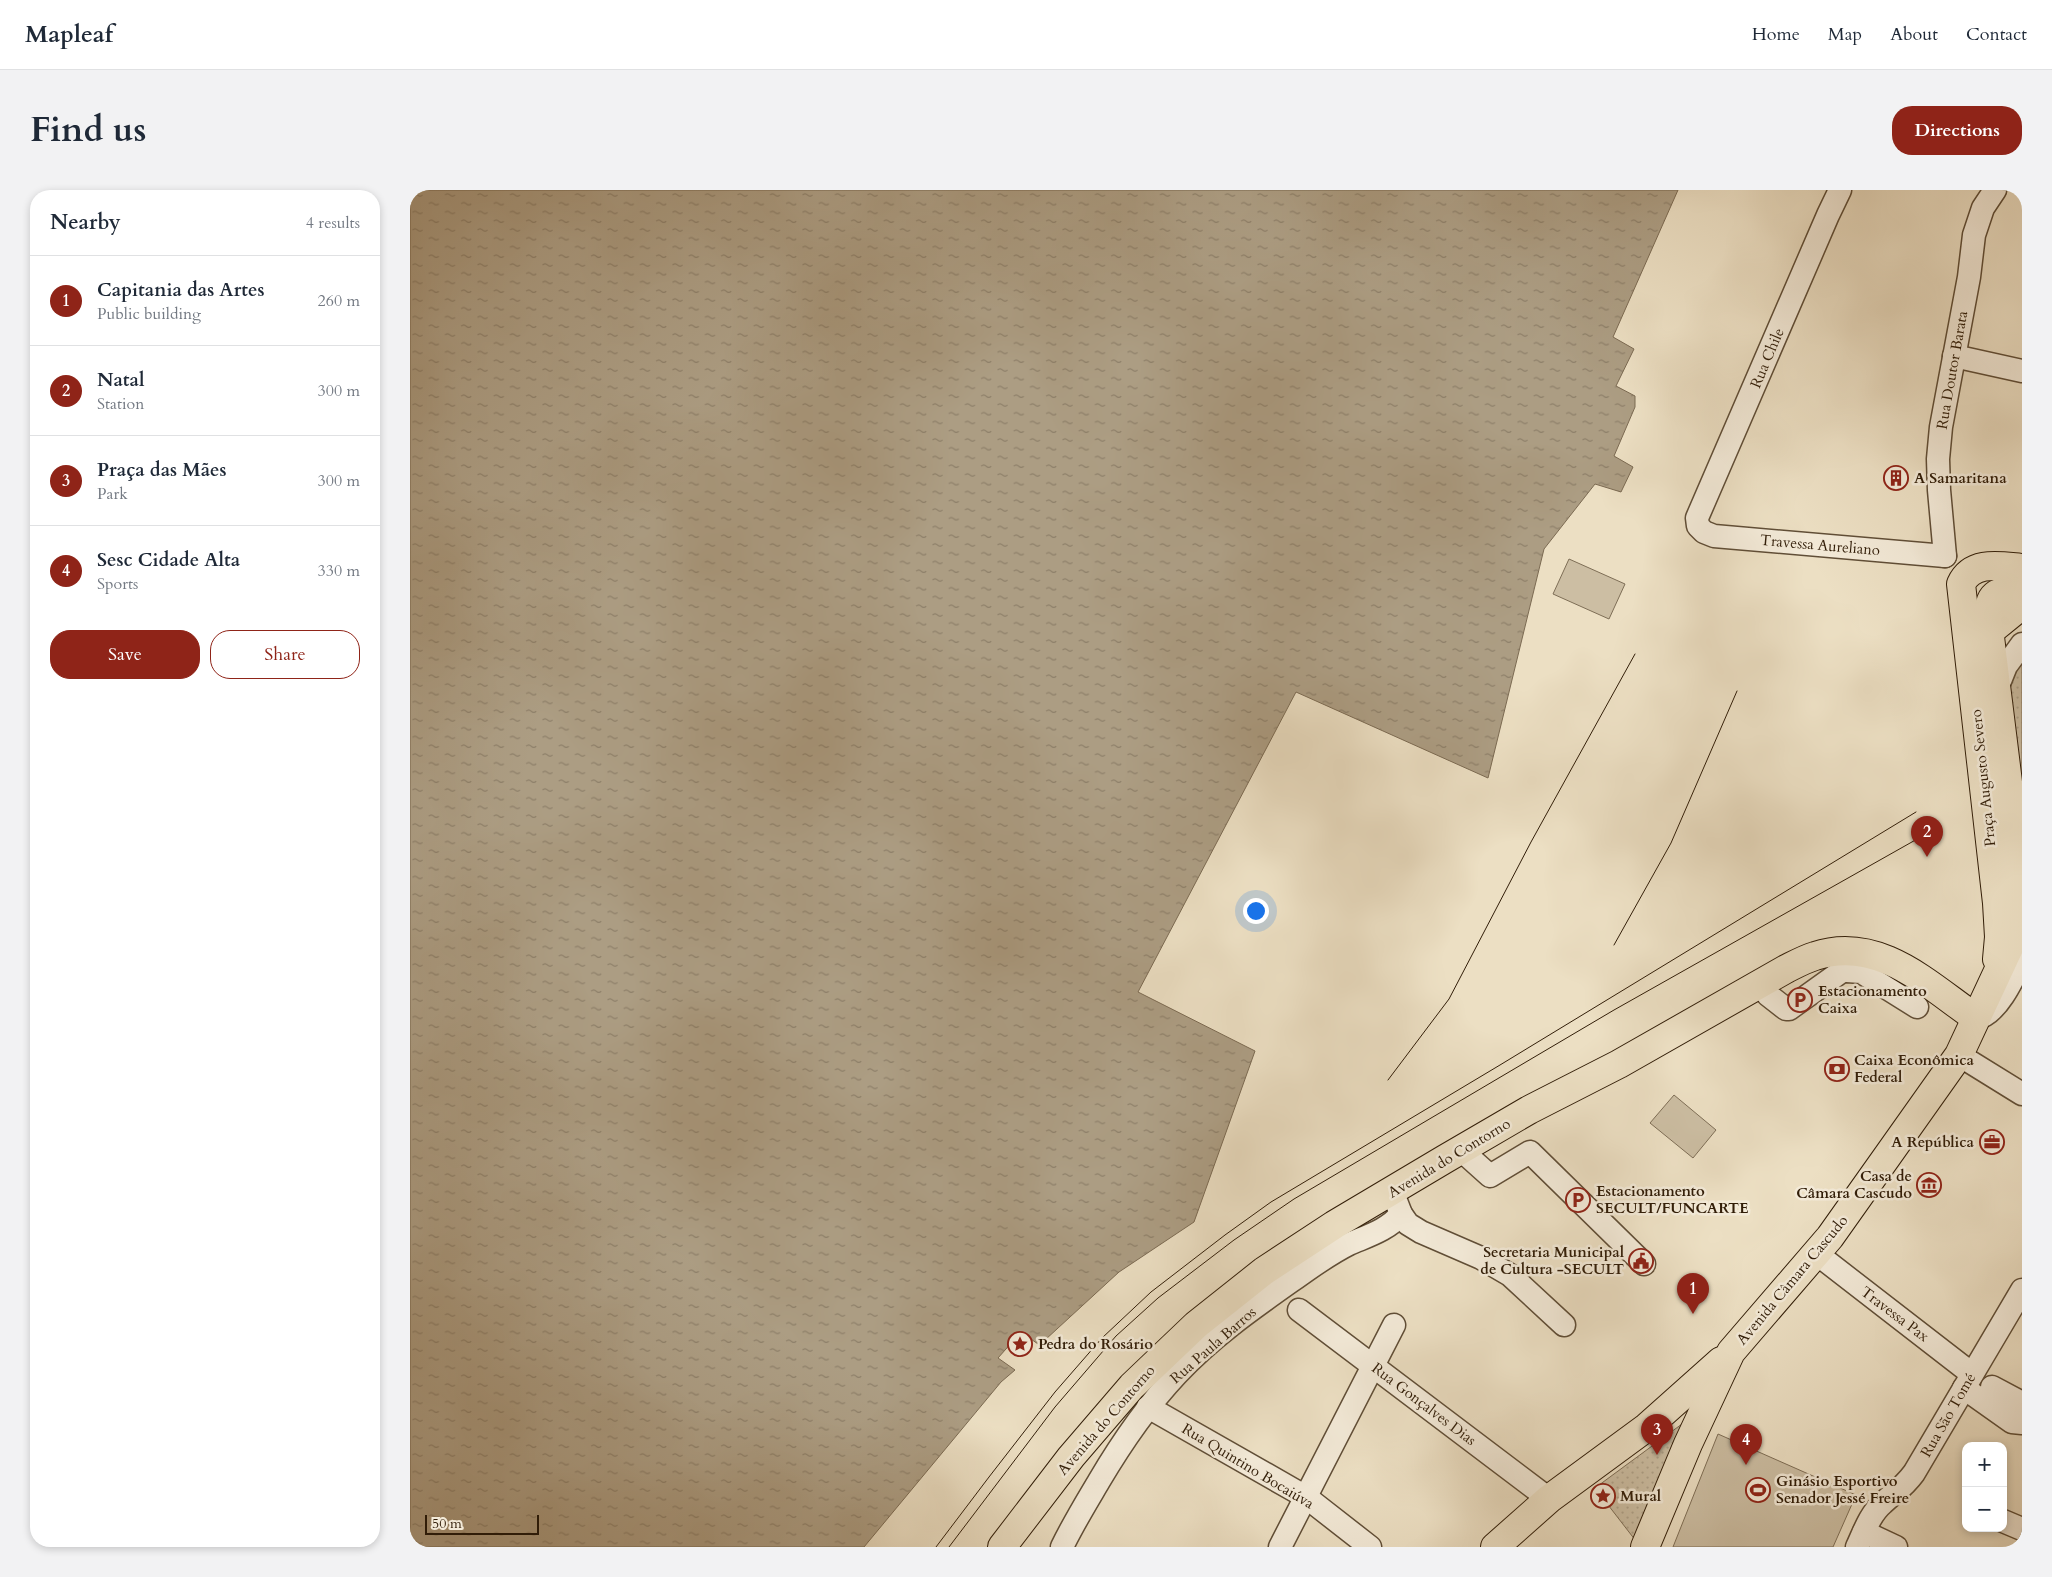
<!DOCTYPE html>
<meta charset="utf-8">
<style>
body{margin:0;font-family:Cardo,serif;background:#f2f2f3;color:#1f2937}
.controls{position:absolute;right:15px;bottom:15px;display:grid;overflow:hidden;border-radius:10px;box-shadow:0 2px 8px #0003}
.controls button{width:45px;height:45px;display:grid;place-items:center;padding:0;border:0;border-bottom:1px solid #e0e1e3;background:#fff;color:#1f2937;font:25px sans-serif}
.scale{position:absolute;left:15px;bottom:12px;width:114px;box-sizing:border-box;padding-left:5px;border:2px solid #311d08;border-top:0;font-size:14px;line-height:18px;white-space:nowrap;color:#311d08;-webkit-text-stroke:4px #f3ead8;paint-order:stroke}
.you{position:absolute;left:845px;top:720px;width:18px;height:18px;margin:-12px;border:4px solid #fff;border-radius:50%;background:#1a73e8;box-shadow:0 0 0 8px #1a73e833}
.badge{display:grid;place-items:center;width:32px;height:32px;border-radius:50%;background:#8f2418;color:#fff;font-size:16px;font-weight:700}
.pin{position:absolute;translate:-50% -41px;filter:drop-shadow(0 1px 2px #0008)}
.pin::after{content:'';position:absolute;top:26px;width:18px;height:15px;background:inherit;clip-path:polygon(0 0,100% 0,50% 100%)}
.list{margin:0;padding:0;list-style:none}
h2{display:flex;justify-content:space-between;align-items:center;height:65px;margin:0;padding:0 20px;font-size:21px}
h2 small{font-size:16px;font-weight:400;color:#747a83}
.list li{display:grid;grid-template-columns:32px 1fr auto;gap:15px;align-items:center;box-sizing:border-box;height:90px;padding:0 20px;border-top:1px solid #e0e1e3}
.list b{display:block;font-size:19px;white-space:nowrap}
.list p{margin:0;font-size:16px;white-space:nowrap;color:#747a83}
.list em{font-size:16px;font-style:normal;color:#747a83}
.actions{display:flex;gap:10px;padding:15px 20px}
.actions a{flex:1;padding:11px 0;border:1px solid #8f2418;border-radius:20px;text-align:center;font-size:18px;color:#8f2418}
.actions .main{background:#8f2418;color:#fff}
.map{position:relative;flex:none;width:1612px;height:1357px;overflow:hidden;border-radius:20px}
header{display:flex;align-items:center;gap:30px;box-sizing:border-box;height:70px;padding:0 25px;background:#fff;border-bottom:1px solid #e0e1e3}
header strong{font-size:24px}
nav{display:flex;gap:28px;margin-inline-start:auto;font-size:18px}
.intro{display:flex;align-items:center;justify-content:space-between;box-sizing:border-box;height:120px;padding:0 30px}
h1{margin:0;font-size:35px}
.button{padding:12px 22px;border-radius:20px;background:#8f2418;color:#fff;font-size:18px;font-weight:700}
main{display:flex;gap:30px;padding:0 30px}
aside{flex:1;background:#fff;border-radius:20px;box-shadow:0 2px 8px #0003}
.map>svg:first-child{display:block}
.green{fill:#ccbea3;stroke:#7e6e56}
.park{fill:url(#park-dots);stroke:#7e6e56}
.water{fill:url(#water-ripples);stroke:#7b6a52}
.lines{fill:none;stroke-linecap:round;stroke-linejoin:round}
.minor-casing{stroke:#604e37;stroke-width:25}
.major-casing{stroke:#311d08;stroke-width:30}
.minor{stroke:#f3ead8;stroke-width:22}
.major{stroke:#ecdfc3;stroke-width:28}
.tram{stroke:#311d08;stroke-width:1}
.labels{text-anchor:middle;stroke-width:5;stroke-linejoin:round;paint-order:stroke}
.street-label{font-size:15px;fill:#311d08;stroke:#f3ead8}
.poi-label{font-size:15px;font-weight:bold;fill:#311d08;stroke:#f3ead8;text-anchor:start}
</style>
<header>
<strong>Mapleaf</strong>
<nav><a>Home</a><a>Map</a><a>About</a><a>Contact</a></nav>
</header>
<div class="intro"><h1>Find us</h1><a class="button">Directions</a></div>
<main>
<aside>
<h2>Nearby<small>4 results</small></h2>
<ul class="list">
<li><span class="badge">1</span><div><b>Capitania das Artes</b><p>Public building</p></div><em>260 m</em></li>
<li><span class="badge">2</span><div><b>Natal</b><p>Station</p></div><em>300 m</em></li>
<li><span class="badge">3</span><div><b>Praça das Mães</b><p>Park</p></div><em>300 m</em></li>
<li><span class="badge">4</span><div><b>Sesc Cidade Alta</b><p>Sports</p></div><em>330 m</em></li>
</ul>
<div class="actions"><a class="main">Save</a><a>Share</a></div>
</aside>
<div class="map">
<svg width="1612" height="1357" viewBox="0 0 1612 1357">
<defs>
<pattern id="park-dots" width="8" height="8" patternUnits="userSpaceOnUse" patternTransform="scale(1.25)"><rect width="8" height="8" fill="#ccbea3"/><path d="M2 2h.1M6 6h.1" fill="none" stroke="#b0a38b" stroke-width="1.8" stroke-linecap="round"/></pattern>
<pattern id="water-ripples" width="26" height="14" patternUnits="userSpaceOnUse" patternTransform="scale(1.25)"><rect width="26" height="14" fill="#ac9d83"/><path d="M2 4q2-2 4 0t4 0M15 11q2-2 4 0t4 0" fill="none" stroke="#8d7f69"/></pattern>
</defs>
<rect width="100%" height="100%" fill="#ecdfc3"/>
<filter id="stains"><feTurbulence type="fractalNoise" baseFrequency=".004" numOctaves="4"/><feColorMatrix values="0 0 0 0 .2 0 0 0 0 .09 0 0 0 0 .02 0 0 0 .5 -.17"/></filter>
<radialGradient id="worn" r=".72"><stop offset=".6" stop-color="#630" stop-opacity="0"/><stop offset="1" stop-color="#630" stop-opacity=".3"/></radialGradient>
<g class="green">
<polygon points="1159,369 1215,394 1199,429 1143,404"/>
<polygon points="1264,905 1306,940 1283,968 1240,933"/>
<polygon points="1308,1244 1446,1305 1423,1357 1263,1357"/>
</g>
<g class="park">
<polygon points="1612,464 1612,602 1599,493"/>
<polygon points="1276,1231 1229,1355 1185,1298"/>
</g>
<polygon class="water" points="0,0 1268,0 1203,147 1224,159 1206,196 1225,206 1225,217 1204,266 1223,277 1211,302 1185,294 1134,359 1078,588 886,502 728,802 845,861 784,1032 709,1082 635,1150 628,1154 611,1142 588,1168 605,1180 591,1192 454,1357 0,1357"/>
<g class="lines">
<defs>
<g id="minor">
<polyline points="1430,0 1418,25 1287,328 1288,336 1294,342 1304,346 1535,366"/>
<polyline points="1544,166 1612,181"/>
<polyline points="1535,366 1529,300 1528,269 1531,237 1559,87 1564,45 1573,18 1585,0"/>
<polyline points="1586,501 1596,476 1612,454"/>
<polyline points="1350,794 1358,805 1376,819 1379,819 1432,781 1437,781 1451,782 1507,817"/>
<path d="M 1567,828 C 1587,825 1604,787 1612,770"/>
<polyline points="1549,865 1612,904"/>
<polyline points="1051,960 1080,986 1120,962 1234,1074"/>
<polyline points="986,1011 991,1024 998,1034 1011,1042 1071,1068 1100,1085 1154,1135"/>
<polyline points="1407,1064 1562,1184"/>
<polyline points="889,1120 1139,1309"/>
<polyline points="1582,1197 1612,1213"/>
<polyline points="1554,1198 1602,1232 1612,1233"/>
<polyline points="738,1217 896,1307 960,1357"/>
<polyline points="1593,1331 1612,1339"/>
<polyline points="1454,1342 1486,1357"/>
<path d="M 652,1357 C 663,1334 676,1313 689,1291 C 712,1252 736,1217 767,1184 C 804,1144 852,1112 897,1080 C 910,1071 925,1061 939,1054 C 957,1046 978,1040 991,1024"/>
<polyline points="870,1357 984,1135"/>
<path d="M 1447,1357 C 1454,1342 1460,1324 1473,1313 C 1486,1301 1493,1298 1504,1283 L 1612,1100"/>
</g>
<g id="major">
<polyline points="1579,442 1612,415"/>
<path d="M 1587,769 L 1589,747 L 1587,713 L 1551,394 C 1562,370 1590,376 1612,378"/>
<path d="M 592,1357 L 661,1267 L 722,1196 L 786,1135 L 854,1081 L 924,1035 L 1035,969 L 1119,920 L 1209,874 L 1376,779 C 1386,774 1395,769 1405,766 C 1469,745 1518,795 1566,828"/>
<polyline points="1085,1357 1139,1309 1237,1237 1311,1171"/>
<path d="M 1235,1357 L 1278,1254 L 1321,1162 L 1420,1047 L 1549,865 L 1604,747 L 1610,715 L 1609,681 L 1578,431 C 1579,403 1584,400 1612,402"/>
</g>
</defs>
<use href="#minor" class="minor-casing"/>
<use href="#major" class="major-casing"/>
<use href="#minor" class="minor"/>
<use href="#major" class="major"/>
<g class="tram">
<polyline points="1204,755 1261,653 1327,501"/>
<polyline points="978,890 1039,809 1121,652 1225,464"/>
<polyline points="526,1357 579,1287 645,1202 692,1148 741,1102 815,1045 861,1012 1090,875 1506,622"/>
<polyline points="539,1357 645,1217 706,1146 748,1108 824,1050 884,1009 1204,820 1509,648"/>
</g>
</g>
<defs>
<symbol id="building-ring" viewBox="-11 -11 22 22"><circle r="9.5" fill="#f3ead8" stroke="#8f2418" stroke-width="1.5"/><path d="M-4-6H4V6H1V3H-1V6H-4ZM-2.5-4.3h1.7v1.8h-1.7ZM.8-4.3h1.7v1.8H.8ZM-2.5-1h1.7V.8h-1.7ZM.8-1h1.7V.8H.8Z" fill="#8f2418"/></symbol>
<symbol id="parking-ring" viewBox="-11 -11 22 22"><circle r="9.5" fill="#f3ead8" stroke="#8f2418" stroke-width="1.5"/><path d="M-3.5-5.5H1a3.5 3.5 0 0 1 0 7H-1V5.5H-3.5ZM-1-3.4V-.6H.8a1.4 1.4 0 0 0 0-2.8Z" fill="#8f2418"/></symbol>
<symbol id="bank-ring" viewBox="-11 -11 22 22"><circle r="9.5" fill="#f3ead8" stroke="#8f2418" stroke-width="1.5"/><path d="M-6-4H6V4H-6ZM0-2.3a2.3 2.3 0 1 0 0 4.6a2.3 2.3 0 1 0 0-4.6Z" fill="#8f2418"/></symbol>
<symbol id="office-ring" viewBox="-11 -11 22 22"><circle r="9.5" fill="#f3ead8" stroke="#8f2418" stroke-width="1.5"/><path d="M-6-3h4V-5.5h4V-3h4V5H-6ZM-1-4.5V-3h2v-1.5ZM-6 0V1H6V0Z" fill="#8f2418"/></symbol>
<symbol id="museum-ring" viewBox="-11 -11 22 22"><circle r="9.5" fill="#f3ead8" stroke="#8f2418" stroke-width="1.5"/><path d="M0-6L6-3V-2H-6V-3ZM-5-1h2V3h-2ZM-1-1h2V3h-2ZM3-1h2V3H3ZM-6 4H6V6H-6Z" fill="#8f2418"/></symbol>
<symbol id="civic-ring" viewBox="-11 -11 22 22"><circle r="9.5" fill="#f3ead8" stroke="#8f2418" stroke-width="1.5"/><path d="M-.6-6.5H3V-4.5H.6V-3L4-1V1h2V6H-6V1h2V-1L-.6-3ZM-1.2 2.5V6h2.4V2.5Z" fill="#8f2418"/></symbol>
<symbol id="sight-ring" viewBox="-11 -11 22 22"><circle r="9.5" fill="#f3ead8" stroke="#8f2418" stroke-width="1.5"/><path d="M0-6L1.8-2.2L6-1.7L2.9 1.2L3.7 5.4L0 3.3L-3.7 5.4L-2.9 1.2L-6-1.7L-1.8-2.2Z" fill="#8f2418"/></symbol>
<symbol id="stadium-ring" viewBox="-11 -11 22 22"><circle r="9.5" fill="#f3ead8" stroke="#8f2418" stroke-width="1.5"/><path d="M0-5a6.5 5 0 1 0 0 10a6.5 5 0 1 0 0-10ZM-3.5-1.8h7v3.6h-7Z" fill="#8f2418"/></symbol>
</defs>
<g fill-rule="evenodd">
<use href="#building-ring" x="1472" y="274" width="28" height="28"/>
<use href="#parking-ring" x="1376" y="796" width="28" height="28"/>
<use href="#bank-ring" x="1413" y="865" width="28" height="28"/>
<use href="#office-ring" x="1568" y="938" width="28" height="28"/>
<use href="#museum-ring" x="1505" y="981" width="28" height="28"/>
<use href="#parking-ring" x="1154" y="996" width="28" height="28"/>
<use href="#civic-ring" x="1217" y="1057" width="28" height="28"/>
<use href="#sight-ring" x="596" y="1140" width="28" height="28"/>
<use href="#stadium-ring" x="1334" y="1286" width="28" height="28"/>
<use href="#sight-ring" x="1179" y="1292" width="28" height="28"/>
</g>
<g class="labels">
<g class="street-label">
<text transform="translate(1357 168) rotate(-67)" y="5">Rua Chile</text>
<text transform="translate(1542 180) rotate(-80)" y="5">Rua Doutor Barata</text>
<text transform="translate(1410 355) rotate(5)" y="5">Travessa Aureliano</text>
<text transform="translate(1573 588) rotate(-96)" y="5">Praça Augusto Severo</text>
<text transform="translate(1039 968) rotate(-31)" y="5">Avenida do Contorno</text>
<text transform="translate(1382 1090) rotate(-50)" y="5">Avenida Câmara Cascudo</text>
<text transform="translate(1485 1124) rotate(37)" y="5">Travessa Pax</text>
<text transform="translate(803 1155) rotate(-41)" y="5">Rua Paula Barros</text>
<text transform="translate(1014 1214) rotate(37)" y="5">Rua Gonçalves Dias</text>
<text transform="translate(1538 1225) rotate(-60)" y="5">Rua São Tomé</text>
<text transform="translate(696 1230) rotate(-49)" y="5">Avenida do Contorno</text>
<text transform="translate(838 1276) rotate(31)" y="5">Rua Quintino Bocaiúva</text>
</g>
<g class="poi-label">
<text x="1504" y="293">A Samaritana</text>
<text x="1408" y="806">Estacionamento<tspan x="1408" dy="17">Caixa</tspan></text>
<text x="1444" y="875">Caixa Econômica<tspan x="1444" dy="17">Federal</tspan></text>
<text x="1564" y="957" text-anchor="end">A República</text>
<text x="1502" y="991" text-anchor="end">Casa de<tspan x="1502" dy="17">Câmara Cascudo</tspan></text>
<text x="1186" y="1006">Estacionamento<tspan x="1186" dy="17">SECULT/FUNCARTE</tspan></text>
<text x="1214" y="1067" text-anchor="end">Secretaria Municipal<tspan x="1214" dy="17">de Cultura -SECULT</tspan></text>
<text x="628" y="1159">Pedra do Rosário</text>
<text x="1366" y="1296">Ginásio Esportivo<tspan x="1366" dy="17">Senador Jessé Freire</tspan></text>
<text x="1210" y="1311">Mural</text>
</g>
</g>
<rect width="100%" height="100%" filter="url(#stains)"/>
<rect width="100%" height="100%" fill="url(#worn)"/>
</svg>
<div class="controls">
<button>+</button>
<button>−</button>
</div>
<div class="scale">50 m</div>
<div class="you"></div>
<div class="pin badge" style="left:1283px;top:1124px">1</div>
<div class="pin badge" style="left:1517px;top:667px">2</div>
<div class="pin badge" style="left:1247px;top:1265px">3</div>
<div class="pin badge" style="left:1336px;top:1275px">4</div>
</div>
</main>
